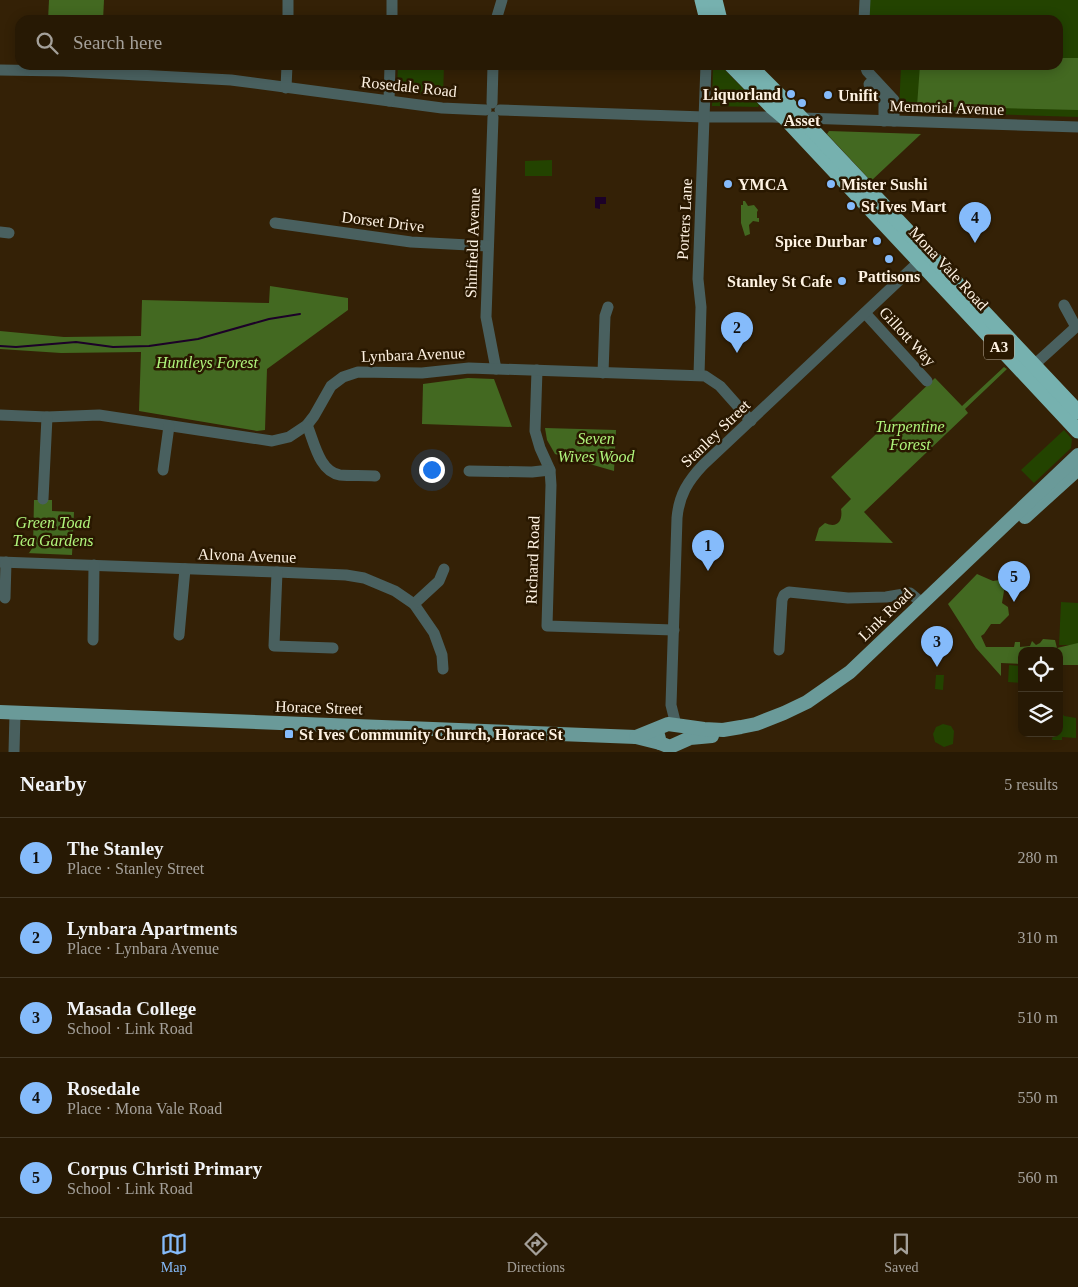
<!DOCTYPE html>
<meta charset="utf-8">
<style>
body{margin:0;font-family:Georgia,serif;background:#332613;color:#f1f3f6}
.controls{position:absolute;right:15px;bottom:15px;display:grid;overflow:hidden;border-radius:10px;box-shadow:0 2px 12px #0003}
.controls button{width:45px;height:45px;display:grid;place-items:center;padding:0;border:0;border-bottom:1px solid #433826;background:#271904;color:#f1f3f6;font:25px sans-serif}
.you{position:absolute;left:431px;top:469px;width:18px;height:18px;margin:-12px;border:4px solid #fff;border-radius:50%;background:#1a73e8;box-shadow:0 0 0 8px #1a73e833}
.badge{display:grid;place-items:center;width:32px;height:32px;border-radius:50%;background:#85bbfb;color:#111;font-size:16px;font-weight:700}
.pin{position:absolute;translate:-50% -41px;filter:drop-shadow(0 1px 2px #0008)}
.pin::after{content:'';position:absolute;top:26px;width:18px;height:15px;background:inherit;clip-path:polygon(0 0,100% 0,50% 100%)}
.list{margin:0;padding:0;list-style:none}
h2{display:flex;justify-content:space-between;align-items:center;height:65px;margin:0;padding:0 20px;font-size:21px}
h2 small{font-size:16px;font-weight:400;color:#a4a09a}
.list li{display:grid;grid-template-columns:32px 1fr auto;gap:15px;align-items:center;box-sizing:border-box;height:80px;padding:0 20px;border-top:1px solid #433826}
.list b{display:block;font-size:19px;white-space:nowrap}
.list p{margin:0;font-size:16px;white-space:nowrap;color:#a4a09a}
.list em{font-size:16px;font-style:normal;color:#a4a09a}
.icon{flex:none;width:28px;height:28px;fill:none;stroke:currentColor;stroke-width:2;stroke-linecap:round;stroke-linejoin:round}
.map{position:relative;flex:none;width:1078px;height:752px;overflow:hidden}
.search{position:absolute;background:#271904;box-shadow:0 2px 12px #0003;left:15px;right:15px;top:15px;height:55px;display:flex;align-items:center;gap:12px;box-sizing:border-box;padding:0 18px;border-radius:15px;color:#a4a09a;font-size:19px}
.sheet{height:465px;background:#271904}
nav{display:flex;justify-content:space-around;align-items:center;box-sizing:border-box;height:70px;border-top:1px solid #433826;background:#271904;font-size:14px;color:#a4a09a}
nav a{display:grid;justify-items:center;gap:2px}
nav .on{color:#85bbfb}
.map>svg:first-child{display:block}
.green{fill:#234300}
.forest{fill:#436921}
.water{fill:#1c0128}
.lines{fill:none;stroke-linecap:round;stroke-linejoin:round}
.stream{stroke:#1c0128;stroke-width:2}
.minor{stroke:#49605f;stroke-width:11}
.major{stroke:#6a9a99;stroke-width:14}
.highway{stroke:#76b1af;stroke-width:15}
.poi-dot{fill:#85bbfb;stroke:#291800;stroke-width:2}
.labels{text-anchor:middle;stroke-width:5;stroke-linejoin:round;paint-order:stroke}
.shield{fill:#291800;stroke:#beb19e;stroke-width:1}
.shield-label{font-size:15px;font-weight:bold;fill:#fef2e2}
.street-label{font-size:16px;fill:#fef2e2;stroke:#291800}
.poi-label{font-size:16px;font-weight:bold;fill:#fef2e2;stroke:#291800;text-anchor:start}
.park-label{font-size:16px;font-style:italic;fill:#b0f57b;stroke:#291800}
</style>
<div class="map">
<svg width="1078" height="752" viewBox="0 0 1078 752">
<rect width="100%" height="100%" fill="#342106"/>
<g class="green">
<polygon points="868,0 1078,0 1078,117 899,111 901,65 1058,65 1058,20 868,20"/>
<polygon points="398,65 444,65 443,97 400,91 397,87"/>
<polygon points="713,65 720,65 759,105 758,107 712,106"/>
<polygon points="552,160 552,176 525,176 525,161"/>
<polygon points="1064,430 1072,439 1071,448 1034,483 1021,470"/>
<polygon points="1061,602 1078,603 1078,645 1059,645"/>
<polygon points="1009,665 1022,666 1022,683 1008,682"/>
<polygon points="936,675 944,675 943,690 935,689"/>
<polygon points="1059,709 1061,710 1064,716 1076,718 1076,738 1062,737 1062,740 1052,740 1053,733 1059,733"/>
<polygon points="943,724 951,726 954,731 953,744 944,747 935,742 933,734 936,727"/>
</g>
<g class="forest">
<polygon points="49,0 104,0 103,20 48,20"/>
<polygon points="1058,58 1078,58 1078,110 917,106 920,65 1058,65"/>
<polygon points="829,131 921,134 871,181 827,134"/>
<polygon points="743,201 745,201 748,206 754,205 758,210 757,212 757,218 759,218 759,222 753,221 749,225 750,234 745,236 741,223 741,205 743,205"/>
<polygon points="270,286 348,298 348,310 267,369 265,430 257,431 139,411 141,352 61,353 0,349 0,331 64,337 141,336 142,300 269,303"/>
<path d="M 1004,367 L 1007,369 L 965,409 L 968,413 L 864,512 L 893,543 L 815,541 L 819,528 L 825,523 C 838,529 843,520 841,509 L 851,499 L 831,477 L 935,378 L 962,406 Z"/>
<polygon points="468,378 494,379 512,427 422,424 423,384"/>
<polygon points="545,428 616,430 614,471 555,454 547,440"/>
<polygon points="34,500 52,500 52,511 74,512 72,555 26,553 29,553 33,547"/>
<polygon points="977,574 993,581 1000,580 1005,585 1002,603 1008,607 1009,615 1000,624 991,624 984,634 981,636 986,647 1014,647 1015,642 1020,642 1020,647 1030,646 1032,641 1036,645 1040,643 1043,639 1055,640 1057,648 1078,643 1078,665 1059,665 1059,651 1022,651 1022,664 1001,663 1001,676 976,648 948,604"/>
</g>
<polygon class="water" points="595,197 606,197 606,204 600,204 600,209 595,208"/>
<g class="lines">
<polyline class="stream" points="0,346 16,347 76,342 113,347 149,346 198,339 269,319 300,314"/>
<g class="minor">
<polyline points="288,20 288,0"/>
<polyline points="392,20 392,0"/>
<polyline points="496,20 502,0"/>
<polyline points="864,20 865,0"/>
<polyline points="865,65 867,71 894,100 894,121"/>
<polyline points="0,70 63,71 231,80 442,108 486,110"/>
<polyline points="869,84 884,101 884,121"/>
<polyline points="286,88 287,65"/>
<polyline points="389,101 390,65"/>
<polyline points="492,103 493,65"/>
<polyline points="500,110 704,117 772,117 1078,127"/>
<polyline points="493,117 486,317 496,369"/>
<polyline points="275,223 411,242 488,246"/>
<polyline points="0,232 9,233"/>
<polyline points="865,313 927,381"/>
<polyline points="1034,365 1076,327 1064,305"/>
<polyline points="537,370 535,431 540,448 550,470 551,485 547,626 674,630"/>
<polyline points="603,373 605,316 608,307"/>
<polyline points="699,375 701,307 698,279 706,65"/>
<polyline points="0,415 47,417 99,415 272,441 289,437 307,425 314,416 331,386 343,377 358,372 422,373 469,368 705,376 720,386 751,421"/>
<path d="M 307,425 C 314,441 319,472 340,475 C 351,476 363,475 375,476"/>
<polyline points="163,470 169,426"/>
<polyline points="469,471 532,472 550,470"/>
<polyline points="43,499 47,417"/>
<polyline points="0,562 277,572 346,575 364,578 395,591 414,604 434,633 442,655 443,669"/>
<polyline points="277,572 274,646 333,648"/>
<polyline points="5,598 6,562"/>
<polyline points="414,604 439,581 444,569"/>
<polyline points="179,635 185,569"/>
<polyline points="93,640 94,565"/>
<polyline points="779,650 782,600 784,595 789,592 848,598 886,597 910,593 922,603"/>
<path d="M 676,725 L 671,705 L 677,518 C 679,495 688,481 703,465 L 925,256"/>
<polyline points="14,752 15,713"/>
</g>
<g class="major">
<polyline points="1025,517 1078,469"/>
<polyline points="0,712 636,737 660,743"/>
<polyline points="658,735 660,743 670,747 690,738 712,736"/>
<polyline points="636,737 668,724 704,729 723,730 741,727 756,724 784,713 807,702 850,672 1078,455"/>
</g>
<g class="highway">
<polyline points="702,0 707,20"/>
<polyline points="715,0 720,20"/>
<polyline points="731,65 772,107 785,118 1078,431"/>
<polyline points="749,65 786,102 1078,412"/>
</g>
</g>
<g class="poi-dot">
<circle cx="791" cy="94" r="5"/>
<circle cx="828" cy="95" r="5"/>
<circle cx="802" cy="103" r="5"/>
<circle cx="728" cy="184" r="5"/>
<circle cx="831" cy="184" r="5"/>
<circle cx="851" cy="206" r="5"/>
<circle cx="877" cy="241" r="5"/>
<circle cx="889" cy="259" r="5"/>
<circle cx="842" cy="281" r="5"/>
<rect x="284" y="729" width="10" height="10" rx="2.5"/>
</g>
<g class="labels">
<rect class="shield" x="984" y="334.5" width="30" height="25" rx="4"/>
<g class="shield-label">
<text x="999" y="352">A3</text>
</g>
<g class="street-label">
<text transform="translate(409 86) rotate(6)" y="6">Rosedale Road</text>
<text transform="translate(947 107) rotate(2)" y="6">Memorial Avenue</text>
<text transform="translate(684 219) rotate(-87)" y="6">Porters Lane</text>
<text transform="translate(383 221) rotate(7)" y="6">Dorset Drive</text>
<text transform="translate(472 243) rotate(-88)" y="6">Shinfield Avenue</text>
<text transform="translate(949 268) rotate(47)" y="6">Mona Vale Road</text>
<text transform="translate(908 336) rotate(47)" y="6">Gillott Way</text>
<text transform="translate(413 354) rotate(-2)" y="6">Lynbara Avenue</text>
<text transform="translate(715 433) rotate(-44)" y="6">Stanley Street</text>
<text transform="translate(247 555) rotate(2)" y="6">Alvona Avenue</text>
<text transform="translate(532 560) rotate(-88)" y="6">Richard Road</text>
<text transform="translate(885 614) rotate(-44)" y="6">Link Road</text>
<text transform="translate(319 707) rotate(2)" y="6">Horace Street</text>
</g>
<g class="poi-label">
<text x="781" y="100" text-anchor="end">Liquorland</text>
<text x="838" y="101">Unifit</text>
<text x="802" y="126" text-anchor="middle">Asset</text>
<text x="738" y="190">YMCA</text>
<text x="841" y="190">Mister Sushi</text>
<text x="861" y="212">St Ives Mart</text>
<text x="867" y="247" text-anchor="end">Spice Durbar</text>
<text x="889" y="282" text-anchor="middle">Pattisons</text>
<text x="832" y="287" text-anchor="end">Stanley St Cafe</text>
<text x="299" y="740">St Ives Community Church, Horace St</text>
</g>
<g class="park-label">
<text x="207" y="368">Huntleys Forest</text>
<text x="910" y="432">Turpentine<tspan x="910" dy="18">Forest</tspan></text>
<text x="596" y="444">Seven<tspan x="596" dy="18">Wives Wood</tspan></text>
<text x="53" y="528">Green Toad<tspan x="53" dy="18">Tea Gardens</tspan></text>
</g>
</g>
</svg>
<div class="controls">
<button><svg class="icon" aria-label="locate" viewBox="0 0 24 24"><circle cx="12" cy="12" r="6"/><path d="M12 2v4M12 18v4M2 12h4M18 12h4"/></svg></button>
<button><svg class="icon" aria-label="layers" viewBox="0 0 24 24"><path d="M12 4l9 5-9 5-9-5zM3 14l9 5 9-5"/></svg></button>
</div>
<div class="you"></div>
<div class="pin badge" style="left:708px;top:571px">1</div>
<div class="pin badge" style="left:737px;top:353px">2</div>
<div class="pin badge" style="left:937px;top:667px">3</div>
<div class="pin badge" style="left:975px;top:243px">4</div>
<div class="pin badge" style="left:1014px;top:602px">5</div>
<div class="search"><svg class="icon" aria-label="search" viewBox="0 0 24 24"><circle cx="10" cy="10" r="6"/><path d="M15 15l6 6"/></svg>Search here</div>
</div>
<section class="sheet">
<h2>Nearby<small>5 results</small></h2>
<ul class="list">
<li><span class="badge">1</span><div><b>The Stanley</b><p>Place · Stanley Street</p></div><em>280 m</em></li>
<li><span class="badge">2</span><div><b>Lynbara Apartments</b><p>Place · Lynbara Avenue</p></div><em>310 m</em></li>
<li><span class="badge">3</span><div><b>Masada College</b><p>School · Link Road</p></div><em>510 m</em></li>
<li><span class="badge">4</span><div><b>Rosedale</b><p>Place · Mona Vale Road</p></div><em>550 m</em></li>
<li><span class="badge">5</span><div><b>Corpus Christi Primary</b><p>School · Link Road</p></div><em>560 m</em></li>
</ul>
</section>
<nav>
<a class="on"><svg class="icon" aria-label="map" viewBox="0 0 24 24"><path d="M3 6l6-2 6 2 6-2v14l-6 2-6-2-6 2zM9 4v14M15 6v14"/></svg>Map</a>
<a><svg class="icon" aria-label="directions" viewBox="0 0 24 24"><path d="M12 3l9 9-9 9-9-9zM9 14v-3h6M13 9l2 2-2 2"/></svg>Directions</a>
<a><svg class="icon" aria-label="saved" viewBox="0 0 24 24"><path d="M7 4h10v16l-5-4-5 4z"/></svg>Saved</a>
</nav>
